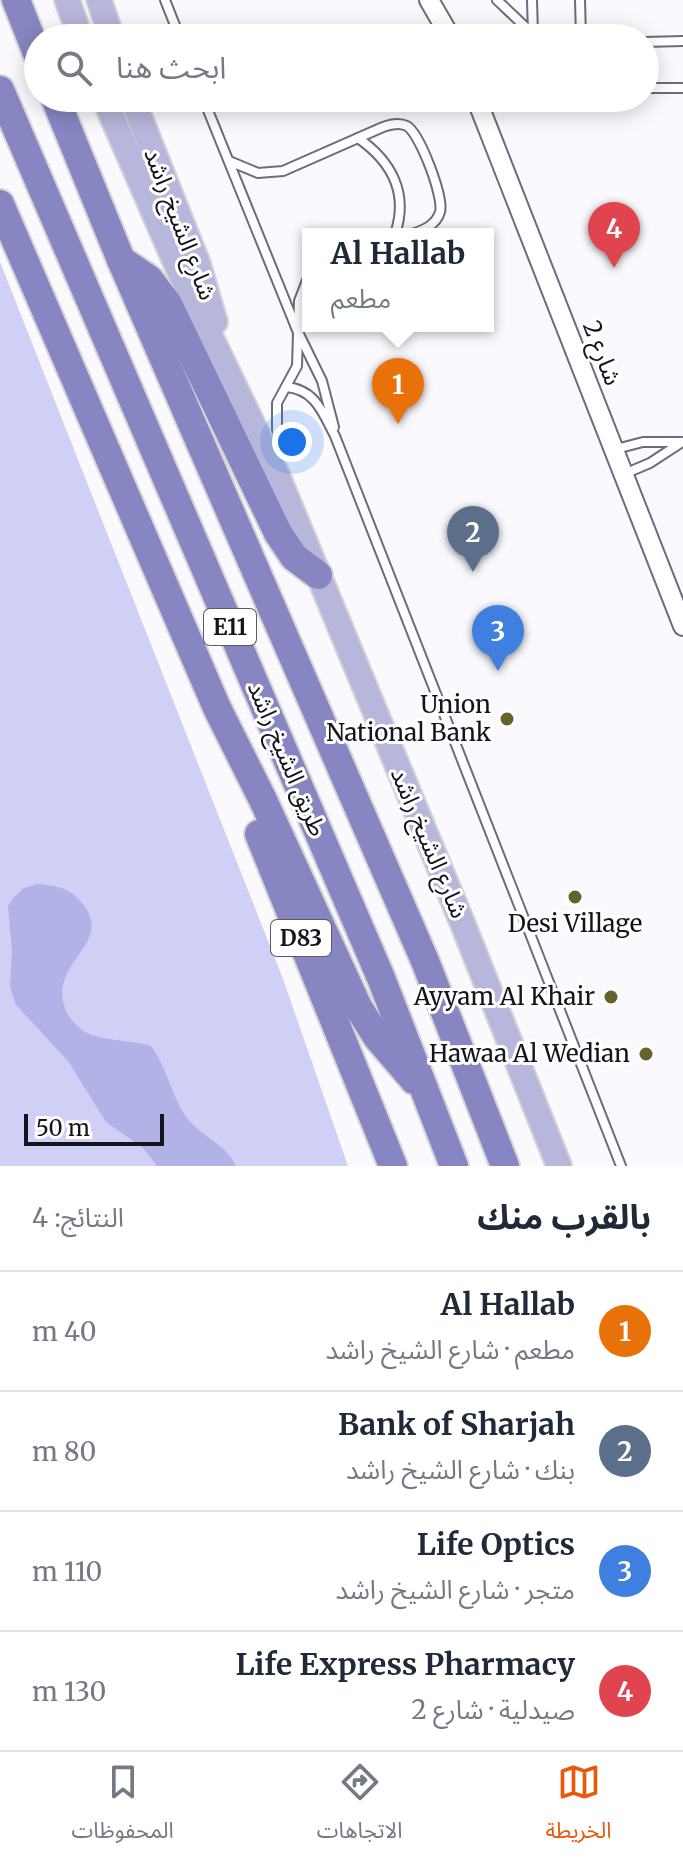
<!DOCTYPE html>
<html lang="ar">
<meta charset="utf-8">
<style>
body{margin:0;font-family:Merriweather,"Noto Sans Arabic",serif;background:#f2f2f3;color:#1f2937;direction:rtl}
.scale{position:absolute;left:24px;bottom:20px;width:140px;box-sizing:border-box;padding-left:8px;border:4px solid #14141c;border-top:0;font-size:22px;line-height:28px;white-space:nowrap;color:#14141c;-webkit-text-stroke:6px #fff;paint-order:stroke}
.you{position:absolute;left:292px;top:442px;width:28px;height:28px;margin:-20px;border:6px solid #fff;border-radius:50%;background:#1a73e8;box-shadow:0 0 0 12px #1a73e833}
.badge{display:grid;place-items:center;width:52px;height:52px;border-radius:50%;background:#ea580c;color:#fff;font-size:26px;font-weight:700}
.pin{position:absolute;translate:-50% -66px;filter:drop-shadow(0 2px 4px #0008)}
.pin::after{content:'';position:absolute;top:42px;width:28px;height:24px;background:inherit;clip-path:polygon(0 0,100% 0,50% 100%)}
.popup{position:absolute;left:302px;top:228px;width:192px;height:104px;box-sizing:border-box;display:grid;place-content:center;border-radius:0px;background:#fff;filter:drop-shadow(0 2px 6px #0005);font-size:26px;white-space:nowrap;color:#747a83}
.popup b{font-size:30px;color:#1f2937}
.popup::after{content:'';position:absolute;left:50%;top:100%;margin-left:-16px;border:16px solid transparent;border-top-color:#fff}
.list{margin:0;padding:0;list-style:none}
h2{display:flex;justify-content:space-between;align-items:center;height:104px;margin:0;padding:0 32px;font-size:34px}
h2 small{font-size:26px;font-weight:400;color:#747a83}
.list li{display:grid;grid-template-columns:52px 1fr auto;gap:24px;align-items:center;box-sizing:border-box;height:120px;padding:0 32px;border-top:2px solid #e0e1e3}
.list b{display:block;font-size:30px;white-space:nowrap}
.list p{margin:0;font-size:26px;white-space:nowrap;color:#747a83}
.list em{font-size:26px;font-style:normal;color:#747a83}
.icon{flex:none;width:44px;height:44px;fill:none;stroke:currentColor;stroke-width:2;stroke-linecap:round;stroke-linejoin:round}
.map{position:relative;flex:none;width:683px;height:1166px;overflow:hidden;direction:ltr}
.search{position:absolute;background:#fff;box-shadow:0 4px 20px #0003;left:24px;right:24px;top:24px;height:88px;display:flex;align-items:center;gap:20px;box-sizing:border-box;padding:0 28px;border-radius:44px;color:#747a83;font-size:30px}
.sheet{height:584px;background:#fff}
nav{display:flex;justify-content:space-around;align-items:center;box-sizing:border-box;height:112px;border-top:2px solid #e0e1e3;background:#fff;font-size:22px;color:#747a83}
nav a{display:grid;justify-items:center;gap:4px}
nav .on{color:#ea580c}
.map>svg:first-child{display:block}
.green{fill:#d0d0f7}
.water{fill:#b3b2e6}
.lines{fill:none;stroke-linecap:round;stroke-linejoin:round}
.service-casing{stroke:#6c6c81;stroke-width:12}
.tertiary-casing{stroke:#6c6c81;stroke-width:22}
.primary-casing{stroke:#d5d5d6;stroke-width:28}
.motorway-casing{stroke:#d5d5d6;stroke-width:32}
.service{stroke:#fff;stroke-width:8}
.tertiary{stroke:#fff;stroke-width:18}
.primary{stroke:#b7b6db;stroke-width:24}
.motorway{stroke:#8786c3;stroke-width:28}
.poi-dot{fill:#66622e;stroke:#fff;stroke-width:3}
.labels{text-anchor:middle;stroke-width:6;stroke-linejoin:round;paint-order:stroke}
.shield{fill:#fff;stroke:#5a5a60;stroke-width:2}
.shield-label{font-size:22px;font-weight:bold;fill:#14141c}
.street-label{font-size:24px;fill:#14141c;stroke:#fff}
.poi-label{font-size:24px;fill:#14141c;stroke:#fff;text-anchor:end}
</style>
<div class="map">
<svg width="683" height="1166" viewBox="0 0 683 1166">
<rect width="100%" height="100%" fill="#f9f9fe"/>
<polygon class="green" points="0,262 283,979 348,1166 0,1166"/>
<path class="water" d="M 38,884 C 57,886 69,887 82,903 C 116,944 48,961 65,1008 C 68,1017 77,1027 85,1032 C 101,1041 132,1040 151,1046 C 167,1067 171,1096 187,1118 C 201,1136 226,1144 236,1166 L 157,1166 L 143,1148 L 106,1122 L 68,1061 L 16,1005 L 10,987 L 12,951 L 8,906 L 13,898 L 24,888 Z"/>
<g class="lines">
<defs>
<g id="service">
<polyline points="165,0 180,38"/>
<polyline points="497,0 537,38"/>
<polyline points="532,0 533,34"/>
<polyline points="580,0 581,38"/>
<polyline points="645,42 683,41"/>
<polyline points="645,88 683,88"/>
<polyline points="203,98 297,330 322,381 334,427"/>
<polyline points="479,107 500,98"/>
<path d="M 358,138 C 391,161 409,193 395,234"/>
<path d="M 229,161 L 258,173 L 283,171 L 383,127 C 391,124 399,122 407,126 C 420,134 444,197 440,212 C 436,225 424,230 412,234"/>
<path d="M 286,387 C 315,389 323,413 335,436 L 621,1166"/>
<polyline points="616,449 643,442 682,442"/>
<polyline points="277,457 277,403 297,366 299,301 308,278"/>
<polyline points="624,474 650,463 682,442"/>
</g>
<g id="tertiary">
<polyline points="429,0 451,38"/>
<polyline points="476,98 683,626"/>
</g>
<g id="primary">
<polyline points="67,0 81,38"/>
<polyline points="99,0 112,38"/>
<polyline points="104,98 181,275 278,477 462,922 559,1166"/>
<polyline points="132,98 198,264 215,322"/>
</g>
<g id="motorway">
<polyline points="16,0 38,56"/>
<polyline points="0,90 381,978 454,1166"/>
<polyline points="55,98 121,260 425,961 505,1166"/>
<polyline points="0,204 217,708 263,800 358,1007 377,1037 414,1080"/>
<polyline points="121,260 149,279 168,304 278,533 294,557 318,575"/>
<polyline points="259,834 393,1166"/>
</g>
</defs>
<use href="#service" class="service-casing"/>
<use href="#tertiary" class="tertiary-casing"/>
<use href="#primary" class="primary-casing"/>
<use href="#motorway" class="motorway-casing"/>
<use href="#service" class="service"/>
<use href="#tertiary" class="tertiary"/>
<use href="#primary" class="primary"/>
<use href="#motorway" class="motorway"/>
</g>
<g class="poi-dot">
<circle cx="507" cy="719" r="8"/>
<circle cx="575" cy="897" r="8"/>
<circle cx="611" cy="997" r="8"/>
<circle cx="646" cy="1054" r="8"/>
</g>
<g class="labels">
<g class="shield">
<rect x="204" y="609" width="52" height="36" rx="6"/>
<rect x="271" y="920" width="60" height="36" rx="6"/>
</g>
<g class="shield-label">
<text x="230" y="635">E11</text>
<text x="301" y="946">D83</text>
</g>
<g class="street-label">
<text transform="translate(180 224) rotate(69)" y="8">شارع الشيخ راشد</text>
<text transform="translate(602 353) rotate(69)" y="8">شارع 2</text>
<text transform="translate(287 759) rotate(67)" y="8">طريق الشيخ راشد</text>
<text transform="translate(429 843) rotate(67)" y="8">شارع الشيخ راشد</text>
</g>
<g class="poi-label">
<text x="491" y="713">Union<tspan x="491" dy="28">National Bank</tspan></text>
<text x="575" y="932" text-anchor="middle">Desi Village</text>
<text x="595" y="1005">Ayyam Al Khair</text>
<text x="630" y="1062">Hawaa Al Wedian</text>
</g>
</g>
</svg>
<div class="scale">50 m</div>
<div class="you"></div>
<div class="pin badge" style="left:398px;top:424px;background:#e8710a">1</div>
<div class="popup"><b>Al Hallab</b>مطعم</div>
<div class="pin badge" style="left:473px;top:572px;background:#5c6f8a">2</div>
<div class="pin badge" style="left:498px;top:671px;background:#3f7fe0">3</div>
<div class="pin badge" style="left:614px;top:268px;background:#e0444e">4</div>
<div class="search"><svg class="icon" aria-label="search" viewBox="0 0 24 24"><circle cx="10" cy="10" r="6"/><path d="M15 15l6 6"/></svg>ابحث هنا</div>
</div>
<section class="sheet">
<h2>بالقرب منك<small>النتائج: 4</small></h2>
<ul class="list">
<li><span class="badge" style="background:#e8710a">1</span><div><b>Al Hallab</b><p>مطعم · شارع الشيخ راشد</p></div><em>40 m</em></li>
<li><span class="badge" style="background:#5c6f8a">2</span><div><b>Bank of Sharjah</b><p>بنك · شارع الشيخ راشد</p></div><em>80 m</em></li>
<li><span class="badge" style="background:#3f7fe0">3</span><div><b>Life Optics</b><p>متجر · شارع الشيخ راشد</p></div><em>110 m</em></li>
<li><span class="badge" style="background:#e0444e">4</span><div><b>Life Express Pharmacy</b><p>صيدلية · شارع 2</p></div><em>130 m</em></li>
</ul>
</section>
<nav>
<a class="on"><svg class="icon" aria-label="map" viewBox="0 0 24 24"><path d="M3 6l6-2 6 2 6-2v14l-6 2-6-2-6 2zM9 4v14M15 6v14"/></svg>الخريطة</a>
<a><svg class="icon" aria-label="directions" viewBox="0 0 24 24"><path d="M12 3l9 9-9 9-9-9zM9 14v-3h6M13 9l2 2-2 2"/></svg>الاتجاهات</a>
<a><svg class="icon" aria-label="saved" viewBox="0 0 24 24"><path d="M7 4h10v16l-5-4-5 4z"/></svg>المحفوظات</a>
</nav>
